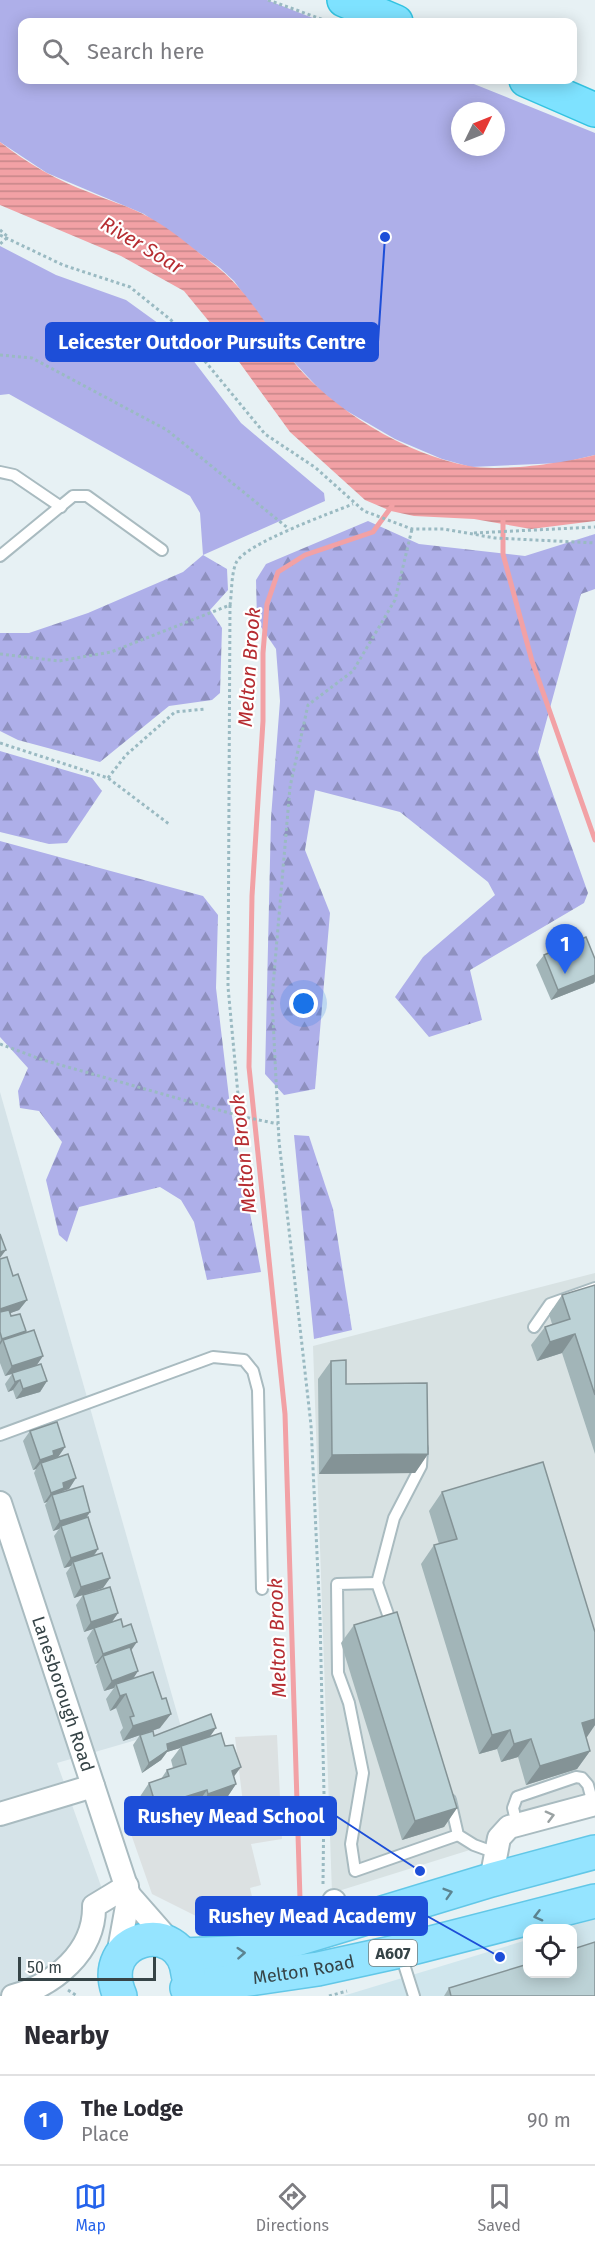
<!DOCTYPE html>
<style>
body{margin:0;font-family:"Fira Sans",sans-serif;background:#f7f7f7;color:#2b2b33}
.controls{position:absolute;right:18px;bottom:18px;display:grid;overflow:hidden;border-radius:12px;box-shadow:0 3px 15px #0003}
.controls button{width:54px;height:54px;display:grid;place-items:center;padding:0;border:0;border-bottom:2px solid #e1e1e2;background:#fff;color:#2b2b33;font:30px sans-serif}
.compass{position:absolute;left:451px;top:102px;width:54px;height:54px;border-radius:50%;background:#fff;box-shadow:0 3px 15px #0003;rotate:47deg}
.scale{position:absolute;left:18px;bottom:15px;width:138px;box-sizing:border-box;padding-left:6px;border:3px solid #364447;border-top:0;font-size:16px;line-height:21px;white-space:nowrap;color:#364447;-webkit-text-stroke:4px #fff;paint-order:stroke}
.you{position:absolute;left:304px;top:1004px;width:21px;height:21px;margin:-15px;border:4px solid #fff;border-radius:50%;background:#1a73e8;box-shadow:0 0 0 9px #1a73e833}
.badge{display:grid;place-items:center;width:39px;height:39px;border-radius:50%;background:#2563eb;color:#fff;font-size:20px;font-weight:700}
.pin{position:absolute;translate:-50% -50px;filter:drop-shadow(0 2px 3px #0008)}
.pin::after{content:'';position:absolute;top:32px;width:21px;height:18px;background:inherit;clip-path:polygon(0 0,100% 0,50% 100%)}
.list{margin:0;padding:0;list-style:none}
h2{display:flex;justify-content:space-between;align-items:center;height:78px;margin:0;padding:0 24px;font-size:26px}
h2 small{font-size:20px;font-weight:400;color:#7c7c81}
.list li{display:grid;grid-template-columns:39px 1fr auto;gap:18px;align-items:center;box-sizing:border-box;height:90px;padding:0 24px;border-top:2px solid #e1e1e2}
.list b{display:block;font-size:22px;white-space:nowrap}
.list p{margin:0;font-size:20px;white-space:nowrap;color:#7c7c81}
.list em{font-size:20px;font-style:normal;color:#7c7c81}
.icon{flex:none;width:33px;height:33px;fill:none;stroke:currentColor;stroke-width:2;stroke-linecap:round;stroke-linejoin:round}
.map{position:relative;flex:none;width:595px;height:1996px;overflow:hidden}
.search{position:absolute;background:#fff;box-shadow:0 3px 15px #0003;left:18px;right:18px;top:18px;height:66px;display:flex;align-items:center;gap:15px;box-sizing:border-box;padding:0 21px;border-radius:12px;color:#7c7c81;font-size:22px}
.sheet{height:168px;background:#fff}
nav{display:flex;justify-content:space-around;align-items:center;box-sizing:border-box;height:84px;border-top:2px solid #e1e1e2;background:#fff;font-size:16px;color:#7c7c81}
nav a{display:grid;justify-items:center;gap:3px}
nav .on{color:#2563eb}
.map>svg:first-child{display:block}
.residential{fill:#d5e3e8}
.industrial{fill:#d8e2e3}
.education{fill:#d0e6ed}
.grass{fill:#aeafe9;fill-rule:evenodd}
.forest{fill:url(#forest-firs)}
.parking{fill:#dce1e2}
.water{fill:url(#water-rules)}
.lines{fill:none;stroke-linecap:round;stroke-linejoin:round}
.stream{stroke:#f2a1a5;stroke-width:5}
.service-casing{stroke:#a9bbc0;stroke-width:14}
.minor-casing{stroke:#a9bbc0;stroke-width:26}
.primary-casing{stroke:#62c7e7;stroke-width:36}
.trunk-casing{stroke:#33c3e1;stroke-width:36}
.path{stroke:#9abac2;stroke-width:3;stroke-dasharray:3 3;stroke-linecap:butt}
.service{stroke:#fff;stroke-width:10}
.minor{stroke:#fff;stroke-width:22}
.primary{stroke:#95e4ff;stroke-width:33}
.trunk{stroke:#7ee2ff;stroke-width:33}
.wall{fill:#a2b5b8}
.shaded-wall{fill:#849396}
.building{fill:#bcd2d6;stroke:#849396;stroke-width:1.5}
.oneway{stroke:#9aa2a3}
.oneway2{stroke:#5c8491}
.labels{text-anchor:middle;stroke-width:4.5;stroke-linejoin:round;paint-order:stroke}
.shield{fill:#fff;stroke:#727c7e;stroke-width:1.5}
.shield-label{font-size:16px;font-weight:bold;fill:#364447}
.street-label{font-size:18px;fill:#364447;stroke:#fff}
.water-label{font-size:20px;font-style:italic;fill:#b62c31;stroke:#fff}
.leader{fill:none;stroke:#1d4ed8;stroke-width:2}
.callout-dot{fill:#1d4ed8;stroke:#fff;stroke-width:2}
.callout{fill:#1d4ed8;stroke:#1d4ed8;stroke-width:2}
.callout-label{font-size:20px;text-anchor:middle;font-weight:bold;fill:#fff}
</style>
<div class="map">
<svg width="595" height="1996" viewBox="0 0 595 1996">
<defs>
<pattern id="forest-firs" width="22" height="20" patternUnits="userSpaceOnUse" patternTransform="scale(1.5)"><rect width="22" height="20" fill="#aeafe9"/><path d="M5 1l3.5 6h-7zM16 11l3.5 6h-7z" fill="#8e90bf"/></pattern>
<pattern id="water-rules" width="6" height="5" patternUnits="userSpaceOnUse" patternTransform="scale(1.5)"><rect width="6" height="5" fill="#f2a1a5"/><path d="M0 2.5h6" fill="none" stroke="#c58588"/></pattern>
</defs>
<rect width="100%" height="100%" fill="#e7f1f4"/>
<polygon class="residential" points="0,1092 181,1727 57,1763 101,1886 98,1932 49,1996 0,1996"/>
<polygon class="industrial" points="595,1273 595,1794 489,1844 332,1893 313,1346"/>
<polygon class="education" points="595,1919 595,1996 343,1996 527,1940 528,1974 572,1974 572,1928 565,1928"/>
<g class="grass">
<path d="M 0,0 L 267,0 L 323,22 L 22,22 L 22,80 L 464,80 L 595,133 L 595,455 L 561,463 L 471,467 L 442,459 L 395,439 L 340,407 L 321,391 L 293,361 L 234,281 L 220,268 L 144,214 L 47,173 L 0,142 ZM 460,111 L 496,111 L 496,147 L 460,147 Z"/>
<polygon points="0,246 56,275 126,300 162,326 183,347 241,423 324,493 325,501 203,555 200,513 190,496 9,394 0,395"/>
</g>
<g class="forest">
<polygon points="368,521 419,544 525,556 595,534 595,589 581,594 538,752 588,893 584,903 470,970 482,1020 429,1037 395,997 423,957 495,895 488,882 400,812 315,790 305,850 330,913 315,1089 284,1095 265,1074 271,818 280,701 276,649 257,621 256,580 266,564"/>
<polygon points="203,555 227,569 228,590 210,610 222,628 220,693 212,700 169,706 100,762 18,740 0,731 0,633 29,633 88,613 183,572"/>
<polygon points="0,751 92,778 102,791 67,843 49,844 0,832"/>
<polygon points="0,841 203,896 218,915 216,988 230,1106 261,1272 207,1280 194,1222 181,1200 160,1187 79,1207 67,1242 59,1235 46,1180 62,1142 39,1111 20,1108 18,1091 28,1068 0,1037"/>
<polygon points="294,1135 309,1136 333,1209 352,1330 314,1339"/>
</g>
<polygon class="parking" points="277,1735 282,1839 251,1844 261,1885 250,1888 253,1901 198,1917 152,1894 131,1834 222,1803 231,1833 246,1828 235,1737"/>
<path class="water" d="M 0,142 C 27,163 58,181 91,193 C 107,200 125,205 141,213 C 166,225 190,246 212,263 C 247,288 266,327 292,360 C 331,409 407,455 469,466 C 500,472 564,463 595,455 L 595,521 L 531,529 L 474,519 L 414,516 L 391,511 L 365,500 L 290,432 L 216,330 L 184,291 L 121,256 L 0,205 Z"/>
<g class="lines">
<g class="stream">
<polyline points="503,518 503,554 532,661 595,840"/>
<polyline points="300,1899 285,1414 249,1067 252,896 263,721 263,653 267,604 278,572 305,555 373,532 392,506"/>
</g>
<defs>
<g id="service">
<polyline points="0,472 14,475 61,507"/>
<polyline points="0,556 73,496 87,496 162,550"/>
<polyline points="534,1327 550,1304 595,1288"/>
<polyline points="0,1435 213,1357 244,1360 253,1371 258,1390 262,1589"/>
<polyline points="377,1583 394,1518 421,1466 422,1448"/>
<polyline points="392,1626 377,1583 337,1584 338,1673 349,1703 363,1773 351,1844 355,1871 458,1835"/>
<polyline points="450,1800 458,1835 474,1845 496,1853"/>
<polyline points="517,1825 513,1808 517,1797 576,1777 582,1778 588,1785 593,1804"/>
<polyline points="401,1955 414,1996"/>
</g>
<g id="minor">
<path id="s1" d="M 0,1503 L 129,1895 L 172,1944"/>
<polyline points="0,1814 93,1786"/>
<polyline points="491,1880 499,1838 509,1827 595,1804"/>
<polyline points="334,1901 341,1926"/>
<polyline points="117,1961 129,1895"/>
<path d="M 13,1996 C 54,1985 95,1952 94,1906 L 127,1886"/>
</g>
<g id="primary">
<polyline points="183,1955 254,1952 491,1880 595,1852"/>
<path id="s2" d="M 187,1988 L 318,1969 L 400,1951 L 595,1901"/>
<path d="M 120,1996 C 94,1936 182,1916 188,1974"/>
</g>
<g id="trunk">
<polyline points="344,0 396,22"/>
<polyline points="526,80 595,110"/>
</g>
</defs>
<use href="#service" class="service-casing"/>
<use href="#minor" class="minor-casing"/>
<use href="#primary" class="primary-casing"/>
<use href="#trunk" class="trunk-casing"/>
<g class="path">
<polyline points="268,0 330,22"/>
<polyline points="0,230 8,237 0,244"/>
<polyline points="0,235 63,265 130,287 171,320 265,434 316,468 364,511 412,529 444,529 495,538 595,543"/>
<polyline points="0,355 32,358 167,430 289,529"/>
<polyline points="474,533 595,527"/>
<polyline points="230,605 228,987 240,1116"/>
<path d="M 0,654 L 59,661 L 111,652 L 230,605 C 232,592 231,575 236,563 C 244,544 331,513 353,504"/>
<polyline points="0,743 108,778 169,824"/>
<polyline points="108,778 126,755 175,712 205,709"/>
<polyline points="0,1044 43,1060 240,1116 278,1124"/>
<polyline points="323,1884 324,1794 320,1618 311,1425 279,1141 272,998 290,787 308,705 353,671 395,600 412,529"/>
<polyline points="68,1990 77,1996"/>
<polyline points="329,1996 347,1991"/>
</g>
<use href="#service" class="service"/>
<use href="#minor" class="minor"/>
<use href="#primary" class="primary"/>
<use href="#trunk" class="trunk"/>
</g>
<g class="wall">
<polygon points="544,955 595,959 595,981 594,983 551,1000 536,965"/>
<polygon points="0,1259 13,1276 27,1300 19,1310 10,1313 11,1316 43,1356 36,1366 47,1381 40,1392 16,1399 13,1390 8,1392 5,1384 12,1374 5,1376 0,1363"/>
<polygon points="595,1285 595,1454 562,1353 537,1361 531,1345 545,1327 552,1324 549,1314 562,1295"/>
<polygon points="331,1361 346,1384 428,1454 415,1473 319,1474 318,1379"/>
<polygon points="30,1431 65,1447 58,1457 76,1478 69,1489 63,1491 62,1492 90,1512 86,1518 98,1549 94,1556 110,1578 103,1588 74,1598 66,1573 71,1566 64,1568 54,1536 59,1529 53,1531 45,1505 47,1502 44,1503 34,1473 36,1469 33,1470 23,1441"/>
<polygon points="442,1492 595,1632 595,1725 586,1737 590,1751 577,1769 526,1785 518,1757 501,1762 497,1749 479,1754 421,1564 434,1545 439,1544 429,1511"/>
<polygon points="83,1595 118,1613 112,1622 131,1651 138,1671 133,1678 160,1728 123,1741 120,1732 123,1728 116,1708 110,1711 106,1699 114,1688 104,1691 96,1666 98,1663 95,1664 87,1638 93,1629 84,1632 76,1605"/>
<polygon points="354,1625 457,1808 444,1827 402,1840 341,1643"/>
<polygon points="140,1735 210,1736 234,1777 236,1784 226,1799 198,1809 197,1804 146,1821 139,1798 149,1783 161,1779 167,1770 173,1768 171,1760 180,1748 167,1752 161,1760 142,1773 133,1745"/>
<polygon points="449,1988 595,1996 444,1996"/>
</g>
<g class="shaded-wall">
<polygon points="595,975 595,981 594,983 551,1000 558,990"/>
<polygon points="6,1250 0,1258 0,1252"/>
<polygon points="27,1300 19,1310 0,1317 0,1309"/>
<polygon points="26,1331 19,1341 3,1340 0,1345 0,1342 2,1339"/>
<polygon points="575,1334 562,1353 537,1361 550,1342"/>
<polygon points="43,1356 36,1366 5,1376 12,1366"/>
<polygon points="20,1380 13,1390 8,1392 15,1382"/>
<polygon points="47,1381 40,1392 16,1399 23,1389"/>
<polygon points="65,1447 58,1457 41,1463 36,1469 33,1470 40,1460 53,1451"/>
<polygon points="428,1454 415,1473 319,1474 332,1455"/>
<polygon points="76,1478 69,1489 63,1491 57,1498 52,1495 47,1502 44,1503 51,1493 63,1483"/>
<polygon points="90,1512 83,1522 61,1526 59,1529 53,1531 60,1521"/>
<polygon points="98,1549 91,1559 73,1562 71,1566 64,1568 71,1558"/>
<polygon points="110,1578 103,1588 74,1598 81,1587"/>
<polygon points="118,1613 111,1623 84,1632 91,1622"/>
<polygon points="137,1642 130,1652 103,1656 98,1663 95,1664 103,1654"/>
<polygon points="138,1671 131,1682 116,1684 114,1688 104,1691 112,1681"/>
<polygon points="126,1694 116,1708 110,1711 120,1696"/>
<polygon points="171,1714 160,1728 123,1741 133,1726"/>
<polygon points="595,1719 595,1725 587,1737 569,1742 582,1723"/>
<polygon points="216,1728 209,1738 181,1746 180,1748 167,1752 161,1760 142,1773 149,1763 167,1744"/>
<polygon points="510,1730 497,1749 479,1754 492,1735"/>
<polygon points="531,1739 518,1757 501,1762 514,1744"/>
<polygon points="590,1751 577,1769 526,1785 540,1766"/>
<polygon points="241,1767 230,1782 232,1771"/>
<polygon points="236,1784 226,1799 198,1809 208,1794"/>
<polygon points="207,1790 197,1804 146,1821 156,1806"/>
<polygon points="457,1808 444,1827 402,1840 415,1821"/>
</g>
<g class="building">
<polygon points="586,937 595,959 595,975 558,990 544,955"/>
<polygon points="0,1234 6,1250 0,1252"/>
<polygon points="7,1257 13,1276 18,1274 27,1300 0,1309 0,1259"/>
<polygon points="595,1285 595,1395 575,1334 550,1342 545,1327 570,1319 562,1295"/>
<polygon points="9,1310 11,1316 20,1314 26,1331 2,1339 0,1332 0,1312"/>
<polygon points="34,1330 43,1356 12,1366 3,1340"/>
<polygon points="346,1360 346,1384 427,1383 428,1454 332,1455 331,1361"/>
<polygon points="41,1364 47,1381 23,1389 20,1380 15,1382 12,1373"/>
<polygon points="57,1422 65,1447 53,1451 54,1455 40,1460 30,1431"/>
<polygon points="68,1454 76,1478 63,1483 64,1488 51,1493 41,1463"/>
<polygon points="543,1462 595,1632 595,1719 582,1723 590,1751 540,1766 531,1739 514,1744 510,1730 492,1735 434,1545 457,1539 442,1492"/>
<polygon points="83,1486 90,1512 60,1521 52,1495"/>
<polygon points="88,1517 98,1549 71,1558 61,1526"/>
<polygon points="102,1553 110,1578 81,1587 73,1562"/>
<polygon points="110,1587 118,1613 91,1622 83,1595"/>
<polygon points="397,1612 457,1808 415,1821 354,1625"/>
<polygon points="121,1619 123,1627 131,1624 137,1642 103,1654 94,1628"/>
<polygon points="130,1647 138,1671 112,1681 103,1656"/>
<polygon points="153,1672 162,1699 166,1698 171,1714 133,1726 130,1717 134,1716 126,1694 120,1696 116,1684"/>
<polygon points="211,1714 216,1728 167,1744 168,1750 149,1763 140,1735 153,1731 154,1736"/>
<polygon points="221,1733 225,1746 233,1745 241,1767 232,1771 236,1784 208,1794 207,1790 156,1806 149,1783 169,1776 167,1770 186,1764 181,1746"/>
<polygon points="595,1942 595,1996 451,1996 449,1988 528,1964 528,1974 573,1974 573,1949"/>
</g>
<defs><path id="oneway-chevron" d="M-2-3.5L2.5 0L-2 3.5" fill="none" stroke-width="1.6" stroke-linecap="round" stroke-linejoin="round" transform="scale(1.5)"/></defs>
<use class="oneway" href="#oneway-chevron" transform="translate(550 1816) rotate(-15)"/>
<g class="oneway2">
<use href="#oneway-chevron" transform="translate(448 1893) rotate(-17)"/>
<use href="#oneway-chevron" transform="translate(538 1916) rotate(165)"/>
<use href="#oneway-chevron" transform="translate(241 1953) rotate(-4)"/>
</g>
<g class="labels">
<rect class="shield" x="369" y="1940" width="48" height="26" rx="4.5"/>
<g class="shield-label">
<text x="393" y="1959">A607</text>
</g>
<g class="street-label">
<text dy="6" stroke="none"><textPath href="#s1" startOffset="201">Lanesborough Road</textPath></text>
<text dy="6" stroke="none"><textPath href="#s2" startOffset="118">Melton Road</textPath></text>
</g>
<g class="water-label">
<text transform="translate(142 245) rotate(31)" y="7">River Soar</text>
<text transform="translate(249 667) rotate(-86)" y="7">Melton Brook</text>
<text transform="translate(243 1154) rotate(-96)" y="7">Melton Brook</text>
<text transform="translate(277 1638) rotate(-92)" y="7">Melton Brook</text>
</g>
</g>
<path class="leader" d="M385 237L378 342M420 1871L336 1816M500 1957L427 1916"/>
<g class="callout-dot">
<circle cx="385" cy="237" r="6"/>
<circle cx="420" cy="1871" r="6"/>
<circle cx="500" cy="1957" r="6"/>
</g>
<g class="callout">
<rect x="46" y="323" width="332" height="38" rx="6"/>
<rect x="125" y="1797" width="211" height="38" rx="6"/>
<rect x="196" y="1897" width="231" height="38" rx="6"/>
</g>
<g class="callout-label">
<text x="212" y="349">Leicester Outdoor Pursuits Centre</text>
<text x="231" y="1823">Rushey Mead School</text>
<text x="312" y="1923">Rushey Mead Academy</text>
</g>
</svg>
<div class="controls">
<button><svg class="icon" aria-label="locate" viewBox="0 0 24 24"><circle cx="12" cy="12" r="6"/><path d="M12 2v4M12 18v4M2 12h4M18 12h4"/></svg></button>
</div>
<svg class="compass" viewBox="-18 -18 36 36"><path d="M0-13l5 13h-10z" fill="#e53935"/><path d="M0 13l5-13h-10z" fill="#7c7c81"/></svg>
<div class="scale">50 m</div>
<div class="you"></div>
<div class="pin badge" style="left:565px;top:974px">1</div>
<div class="search"><svg class="icon" aria-label="search" viewBox="0 0 24 24"><circle cx="10" cy="10" r="6"/><path d="M15 15l6 6"/></svg>Search here</div>
</div>
<section class="sheet">
<h2>Nearby<small></small></h2>
<ul class="list">
<li><span class="badge">1</span><div><b>The Lodge</b><p>Place</p></div><em>90 m</em></li>
</ul>
</section>
<nav>
<a class="on"><svg class="icon" aria-label="map" viewBox="0 0 24 24"><path d="M3 6l6-2 6 2 6-2v14l-6 2-6-2-6 2zM9 4v14M15 6v14"/></svg>Map</a>
<a><svg class="icon" aria-label="directions" viewBox="0 0 24 24"><path d="M12 3l9 9-9 9-9-9zM9 14v-3h6M13 9l2 2-2 2"/></svg>Directions</a>
<a><svg class="icon" aria-label="saved" viewBox="0 0 24 24"><path d="M7 4h10v16l-5-4-5 4z"/></svg>Saved</a>
</nav>
